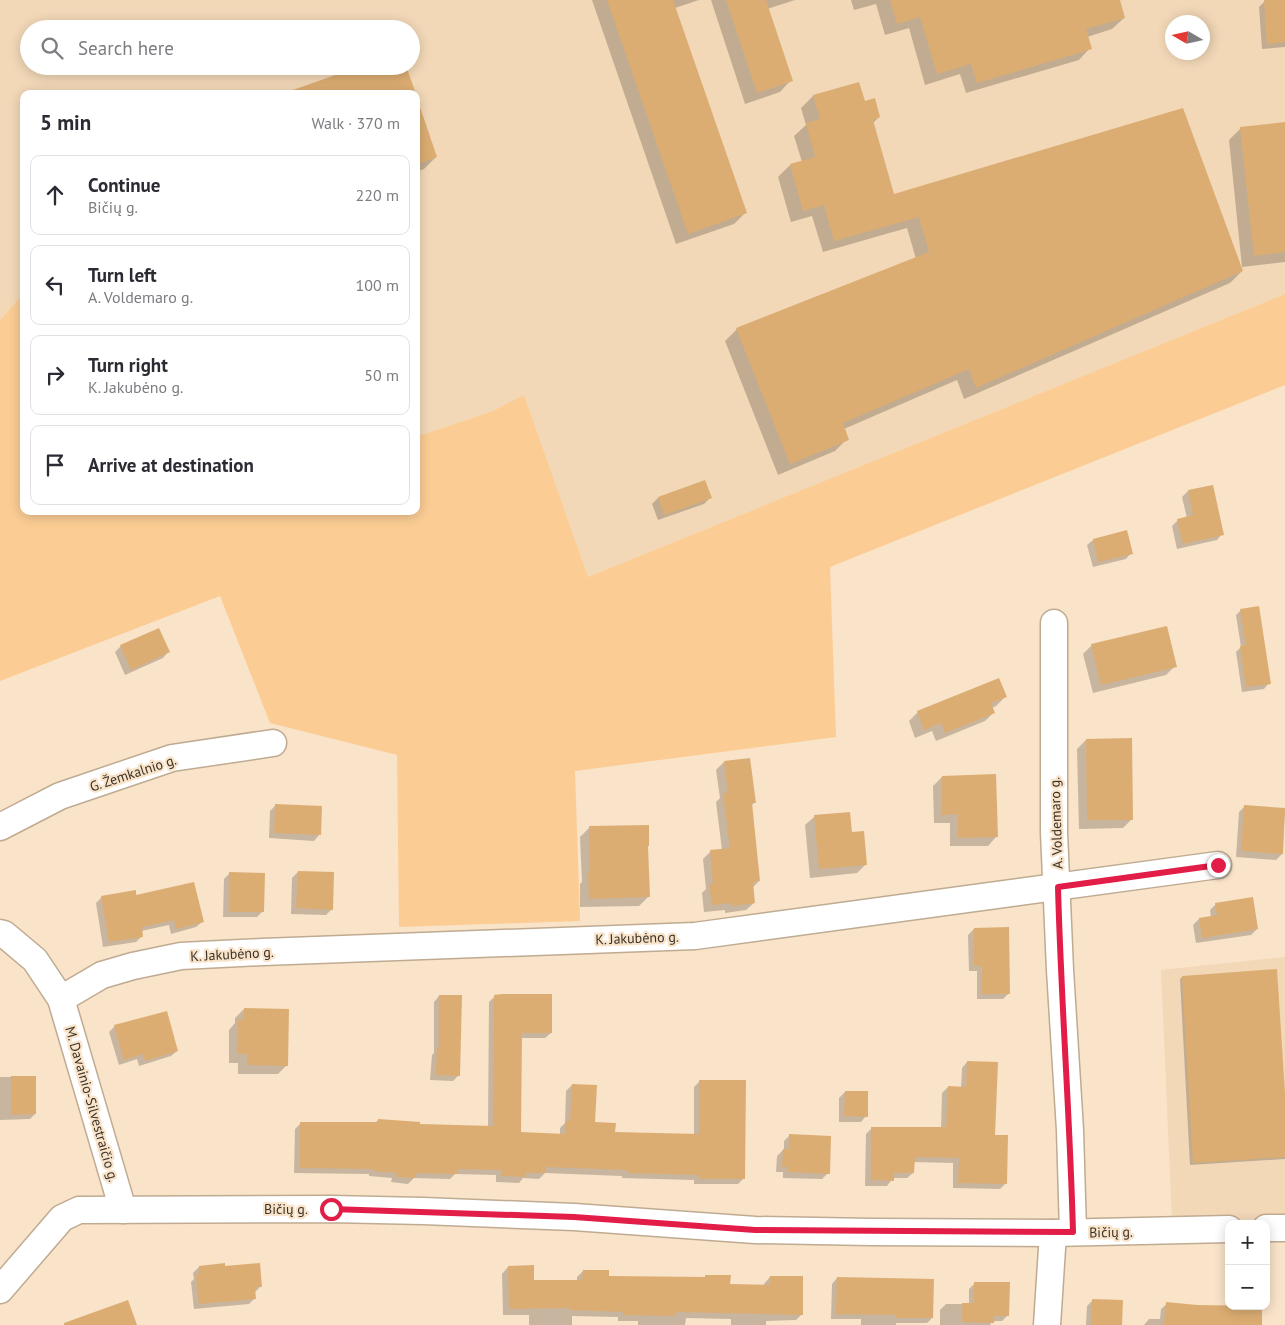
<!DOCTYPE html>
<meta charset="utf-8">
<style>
body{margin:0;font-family:"PT Sans",sans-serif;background:#f2f2f3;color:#2b2b33}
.controls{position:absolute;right:15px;bottom:15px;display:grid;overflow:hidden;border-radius:10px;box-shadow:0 2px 12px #0003}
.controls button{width:45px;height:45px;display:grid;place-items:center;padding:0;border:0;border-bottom:1px solid #e1e1e2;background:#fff;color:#2b2b33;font:25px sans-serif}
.compass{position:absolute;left:1165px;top:15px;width:45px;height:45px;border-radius:50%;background:#fff;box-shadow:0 2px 12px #0003;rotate:279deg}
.stop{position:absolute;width:15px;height:15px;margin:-11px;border:4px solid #e11d48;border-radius:50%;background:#fff}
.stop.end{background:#e11d48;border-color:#fff;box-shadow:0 1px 5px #0008}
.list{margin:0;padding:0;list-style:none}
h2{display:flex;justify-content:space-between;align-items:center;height:65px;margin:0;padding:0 20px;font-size:21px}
h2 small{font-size:16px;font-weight:400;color:#7c7c81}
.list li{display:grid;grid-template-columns:32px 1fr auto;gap:15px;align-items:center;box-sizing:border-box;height:80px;margin:0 10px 10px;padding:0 10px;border:1px solid #e1e1e2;border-radius:10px}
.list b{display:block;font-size:19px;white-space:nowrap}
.list p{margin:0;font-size:16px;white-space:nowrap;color:#7c7c81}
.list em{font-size:16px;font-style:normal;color:#7c7c81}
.icon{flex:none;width:28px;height:28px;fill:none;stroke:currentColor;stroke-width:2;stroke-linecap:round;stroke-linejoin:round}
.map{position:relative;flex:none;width:1285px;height:1325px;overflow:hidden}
.search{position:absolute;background:#fff;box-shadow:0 2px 12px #0003;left:20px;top:20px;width:400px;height:55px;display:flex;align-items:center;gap:12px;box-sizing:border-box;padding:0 18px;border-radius:28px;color:#7c7c81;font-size:19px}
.panel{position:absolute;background:#fff;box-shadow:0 2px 12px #0003;left:20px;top:90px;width:400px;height:425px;border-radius:10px}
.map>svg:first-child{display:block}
.built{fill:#f2d8b7;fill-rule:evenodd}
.green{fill:#fbcd94}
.shadow{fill:#0003}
.building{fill:#dcad72}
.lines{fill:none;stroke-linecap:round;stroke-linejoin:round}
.minor-casing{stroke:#bfab92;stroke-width:29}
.minor{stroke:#fff;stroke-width:26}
.route{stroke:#e11d48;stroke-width:6}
.labels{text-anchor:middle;stroke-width:4.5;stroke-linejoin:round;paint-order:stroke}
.street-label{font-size:14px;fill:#3a3228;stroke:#f9e3c9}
</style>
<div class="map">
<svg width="1285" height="1325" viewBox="0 0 1285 1325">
<rect width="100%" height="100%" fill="#f9e3c9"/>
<g class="built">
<path d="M 0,0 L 1285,0 L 1285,294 L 588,577 L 524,396 L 493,411 L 416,437 L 416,94 L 24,94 L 24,293 L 0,320 ZM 1172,22 L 1202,22 L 1202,52 L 1172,52 ZM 29,29 L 411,29 L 411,66 L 29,66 Z"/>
<polygon points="1285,957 1285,1219 1172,1221 1161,970"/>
</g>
<polygon class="green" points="24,293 24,511 416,511 416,437 493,411 524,395 588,577 1285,294 1285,385 830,567 836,737 575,771 580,921 399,927 397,755 270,723 220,596 0,681 0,320"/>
<g class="shadow">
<polygon points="592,0 699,0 675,8 746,212 734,224 676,244"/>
<polygon points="711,0 795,0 767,9 791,80 780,92 745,104"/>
<polygon points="851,0 1119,0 1124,18 1112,29 1087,37 1090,48 1079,60 966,93 960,74 925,85 909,28 885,35 876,4 854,10"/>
<polygon points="1285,0 1285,47 1262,49 1259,7 1265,1"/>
<polygon points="858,84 864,102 879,117 873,123 893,196 1242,271 1230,283 964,399 957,380 844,429 847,439 835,451 778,475 725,341 737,329 916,259 907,228 823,252 812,216 791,222 778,177 790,165 802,162 794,136 806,125 801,108 813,96"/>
<polygon points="416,99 436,157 424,169 416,172"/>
<polygon points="1285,123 1285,262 1242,267 1229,140 1241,128"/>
<polygon points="1188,491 1222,534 1217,540 1177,549 1172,526 1178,520 1187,518 1182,497"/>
<polygon points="658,498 710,498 704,504 658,520 652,504"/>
<polygon points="1093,540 1131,553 1126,559 1093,567 1087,545"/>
<polygon points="1241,610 1269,683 1264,689 1242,692 1236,652 1241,647 1236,615"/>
<polygon points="158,629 168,652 163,658 125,675 115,652 121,646"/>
<polygon points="1092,645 1175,666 1166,675 1093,693 1083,654"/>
<polygon points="1005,697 996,706 992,708 994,712 985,721 936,741 932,731 915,738 909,721 918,712"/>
<polygon points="1086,740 1132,819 1123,828 1079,829 1077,749"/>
<polygon points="724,762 755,802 751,806 759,881 752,888 754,903 746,910 725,913 725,910 704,912 702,893 706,889 703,859 711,851 722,850 716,802 720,798 716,770"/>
<polygon points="942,777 996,837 988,846 950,846 950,823 934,823 933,786"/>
<polygon points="276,805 319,835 314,841 269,838 270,811"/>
<polygon points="1245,806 1285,810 1282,854 1276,860 1236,857 1239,812"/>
<polygon points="814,817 851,833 866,864 857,873 810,878 805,825"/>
<polygon points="589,828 646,847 648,897 639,906 580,907 580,884 582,882 580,837"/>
<polygon points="298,872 332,909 326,915 291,914 292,878"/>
<polygon points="229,874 263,911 257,917 223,917 224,879"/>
<polygon points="102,897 135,897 202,922 196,927 171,934 169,925 141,931 142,936 136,942 103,947 96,903"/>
<polygon points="1216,904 1257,929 1251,935 1196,943 1193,925 1199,919 1211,917 1210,910"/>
<polygon points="974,929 1009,993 1003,999 977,999 977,971 969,971 968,935"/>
<polygon points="1182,977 1285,1112 1285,1159 1190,1165 1180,979"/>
<polygon points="439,996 458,1076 453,1081 430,1080 432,1055 434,1053 434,1002"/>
<polygon points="495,996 551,1033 545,1038 521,1038 520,1134 560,1135 560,1128 565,1123 566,1091 572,1085 593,1123 614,1133 694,1136 694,1087 700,1081 744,1178 738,1184 694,1184 694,1180 622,1178 622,1176 545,1173 539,1179 523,1178 519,1183 496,1182 496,1175 455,1174 450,1179 414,1178 408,1184 391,1182 392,1178 369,1176 369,1174 294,1173 295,1129 301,1123 375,1123 378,1120 418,1125 488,1127 489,1002"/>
<polygon points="244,1009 287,1065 278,1074 238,1074 238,1063 229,1063 229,1030 235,1023 235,1018"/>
<polygon points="115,1026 177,1051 171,1056 139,1066 137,1059 119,1065 109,1032"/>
<polygon points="967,1062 994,1136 1006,1183 1000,1189 953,1188 953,1163 913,1162 913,1173 907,1178 893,1178 887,1186 865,1186 866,1134 872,1128 941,1129 942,1093 948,1087 961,1088 962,1068"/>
<polygon points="0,1077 35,1077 35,1114 30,1119 0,1120"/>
<polygon points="845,1092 866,1116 861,1122 839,1122 839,1098"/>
<polygon points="790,1135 828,1173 822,1179 783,1178 783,1172 776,1172 777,1156 784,1149 784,1141"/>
<polygon points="199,1267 224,1268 261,1286 255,1292 255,1298 249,1304 194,1309 191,1282 194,1279 193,1273"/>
<polygon points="508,1267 533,1267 533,1281 577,1281 577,1277 583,1271 608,1277 703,1279 706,1276 729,1285 764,1286 764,1284 770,1277 802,1314 796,1320 766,1321 766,1325 731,1325 731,1319 686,1318 685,1325 638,1325 638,1321 618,1321 618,1317 572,1316 572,1325 529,1325 529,1315 503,1315 502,1274"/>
<polygon points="837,1278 932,1318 927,1323 896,1323 896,1325 861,1325 861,1319 831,1319 832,1284"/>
<polygon points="975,1283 1008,1315 1002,1321 992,1321 990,1325 940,1325 940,1310 946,1304 969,1304 969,1289"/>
<polygon points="1093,1300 1121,1325 1086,1325 1087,1306"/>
<polygon points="1167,1304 1261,1325 1144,1325 1149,1319 1160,1319 1161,1309"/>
</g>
<g class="building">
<polygon points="607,0 673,0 747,213 688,234"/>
<polygon points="726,0 766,0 793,81 757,93"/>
<polygon points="890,0 1120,0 1125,18 1086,29 1092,49 977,83 971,64 937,74 920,17 897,24"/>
<polygon points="1264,0 1285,0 1285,42 1267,44"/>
<polygon points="361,66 406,66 416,94 290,94 290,91"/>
<polygon points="859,82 865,101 875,98 880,117 873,120 894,194 1183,108 1243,271 976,388 969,369 843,423 849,440 790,464 736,328 929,252 919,217 834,241 824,205 803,211 790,164 815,157 806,123 820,119 813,95"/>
<polygon points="419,104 437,157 416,165 416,105"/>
<polygon points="1285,122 1285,252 1254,256 1240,127"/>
<polygon points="705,480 712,498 664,515 658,497"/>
<polygon points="1213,485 1224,535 1183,544 1177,519 1193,515 1188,490"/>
<polygon points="1127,530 1133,554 1098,562 1093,539"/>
<polygon points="1259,606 1271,684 1246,687 1240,646 1246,645 1240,609"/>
<polygon points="1167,626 1177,667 1101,685 1091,644"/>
<polygon points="159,628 170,652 131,670 120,645"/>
<polygon points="999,678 1007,697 991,703 995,713 945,733 941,723 924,730 917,711"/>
<polygon points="1132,738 1133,820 1087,820 1086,739"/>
<polygon points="750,758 756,803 752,803 760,881 753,882 755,903 732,906 732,903 712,905 709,884 713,884 710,850 730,848 723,793 728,793 724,761"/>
<polygon points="996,774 998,837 958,838 958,814 942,815 942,776"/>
<polygon points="275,804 322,806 321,835 274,833"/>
<polygon points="1244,805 1285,808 1283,854 1241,851"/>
<polygon points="850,812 852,832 864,831 867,865 819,869 814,815"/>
<polygon points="649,825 649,846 648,846 650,897 589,899 588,873 590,873 589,826"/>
<polygon points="298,871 334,872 333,910 296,908"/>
<polygon points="229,872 265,873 264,912 229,912"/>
<polygon points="194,882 204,922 176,929 174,920 142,927 143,937 109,942 101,896 136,890 136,895"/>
<polygon points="1253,897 1258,929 1202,938 1199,918 1217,915 1215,903"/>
<polygon points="1009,927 1010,994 982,994 982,966 974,966 974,928"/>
<polygon points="1277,969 1285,1093 1285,1157 1193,1163 1182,976"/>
<polygon points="502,994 552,994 552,1033 522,1033 521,1132 565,1134 566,1121 570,1121 572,1084 597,1085 595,1122 616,1123 615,1132 699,1134 699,1080 746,1080 745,1179 699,1179 699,1175 627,1173 627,1170 546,1167 546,1173 526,1173 526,1177 501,1176 501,1170 457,1169 457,1174 416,1173 416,1178 396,1177 397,1173 374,1171 374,1169 300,1168 300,1122 378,1122 378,1119 420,1122 420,1124 493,1126 494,995"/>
<polygon points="439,995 462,995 460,1076 436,1075 437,1048 439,1048"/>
<polygon points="244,1008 289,1009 288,1066 247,1065 247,1054 237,1054 238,1019 244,1020"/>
<polygon points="167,1011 178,1051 145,1061 143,1054 124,1060 114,1025"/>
<polygon points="967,1061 998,1062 995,1135 1008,1135 1007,1184 958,1183 959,1158 915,1157 914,1173 894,1173 894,1181 871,1180 871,1127 946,1127 948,1086 966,1087"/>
<polygon points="11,1076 36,1076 36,1114 11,1115"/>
<polygon points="845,1091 868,1091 868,1117 844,1116"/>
<polygon points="789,1134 831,1136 830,1174 788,1172 788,1167 782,1167 783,1149 789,1149"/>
<polygon points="225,1263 225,1266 260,1263 262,1287 255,1287 256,1299 199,1304 196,1275 199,1274 199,1266"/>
<polygon points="534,1265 534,1280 582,1280 583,1270 609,1270 609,1276 705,1277 705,1275 731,1275 730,1284 770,1285 770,1276 803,1276 803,1315 676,1312 676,1316 623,1315 623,1312 570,1310 570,1308 509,1309 508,1266"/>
<polygon points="837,1277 934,1279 933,1318 896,1318 896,1315 836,1314"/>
<polygon points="974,1282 1010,1282 1009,1316 994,1316 994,1323 962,1322 962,1303 974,1303"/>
<polygon points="1092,1299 1123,1300 1122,1325 1091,1325"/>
<polygon points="128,1300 137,1325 64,1325 64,1323"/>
<polygon points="1166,1302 1197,1305 1262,1306 1262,1325 1164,1325"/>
</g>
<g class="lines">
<defs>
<g id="minor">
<polyline points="1054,623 1054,832 1060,970 1070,1130 1073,1232"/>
<polyline points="0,827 60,796 172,758 273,743"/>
<polyline points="0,933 4,934 35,960 61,999 123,1210"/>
<polyline points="61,999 102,975 133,966 181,956 263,952 695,936 1218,865"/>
<polyline points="1266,1228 1285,1228"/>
<polyline points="0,1290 62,1218 79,1210 331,1209 423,1211 574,1217 755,1230 871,1232 1053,1233 1229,1229"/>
<polyline points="1047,1325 1053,1233"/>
</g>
</defs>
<use href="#minor" class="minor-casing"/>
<use href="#minor" class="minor"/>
</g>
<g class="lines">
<path class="route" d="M 331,1209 L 574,1217 L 755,1230 L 1073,1232 C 1070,1117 1061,1002 1058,887 L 1218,865"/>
</g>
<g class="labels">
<g class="street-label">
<text transform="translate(133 773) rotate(-18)" y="5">G. Žemkalnio g.</text>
<text transform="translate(1056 823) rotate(-92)" y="5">A. Voldemaro g.</text>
<text transform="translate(637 938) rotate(-2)" y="5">K. Jakubėno g.</text>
<text transform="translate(232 954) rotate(-3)" y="5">K. Jakubėno g.</text>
<text transform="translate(92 1104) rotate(74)" y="5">M. Davainio-Silvestraičio g.</text>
<text x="286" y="1214">Bičių g.</text>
<text transform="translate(1111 1232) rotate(-1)" y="5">Bičių g.</text>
</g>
</g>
</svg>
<div class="controls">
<button>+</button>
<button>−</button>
</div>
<svg class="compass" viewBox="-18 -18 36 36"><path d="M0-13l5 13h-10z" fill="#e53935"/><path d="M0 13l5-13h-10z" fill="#7c7c81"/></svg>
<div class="stop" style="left:331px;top:1209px"></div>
<div class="stop end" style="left:1218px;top:865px"></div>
<div class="search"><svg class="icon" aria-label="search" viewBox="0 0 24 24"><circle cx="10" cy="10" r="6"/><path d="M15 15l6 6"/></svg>Search here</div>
<section class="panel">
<h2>5 min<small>Walk · 370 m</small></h2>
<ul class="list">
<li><svg class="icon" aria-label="ahead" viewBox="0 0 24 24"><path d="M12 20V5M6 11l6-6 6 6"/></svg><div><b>Continue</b><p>Bičių g.</p></div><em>220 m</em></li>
<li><svg class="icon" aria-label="left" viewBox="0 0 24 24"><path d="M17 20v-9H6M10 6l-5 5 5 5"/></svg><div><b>Turn left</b><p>A. Voldemaro g.</p></div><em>100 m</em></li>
<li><svg class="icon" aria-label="right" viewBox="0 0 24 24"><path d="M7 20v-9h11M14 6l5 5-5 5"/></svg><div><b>Turn right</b><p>K. Jakubėno g.</p></div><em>50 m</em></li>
<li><svg class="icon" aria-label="arrive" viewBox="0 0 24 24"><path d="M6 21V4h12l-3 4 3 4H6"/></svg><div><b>Arrive at destination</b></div></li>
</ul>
</section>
</div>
